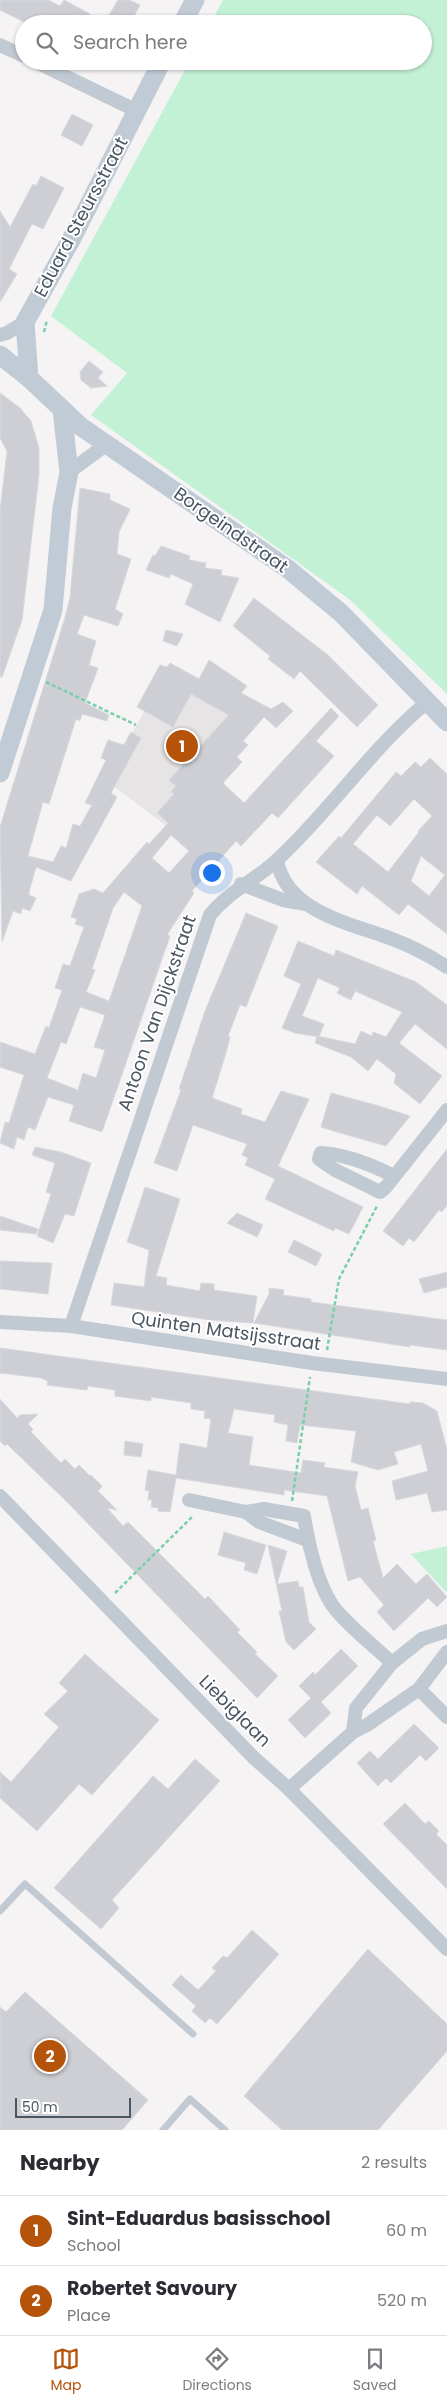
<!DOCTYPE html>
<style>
body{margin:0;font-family:Poppins,sans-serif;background:#f2f2f3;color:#2b2b33}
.scale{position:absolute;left:15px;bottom:12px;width:116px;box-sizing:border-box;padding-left:5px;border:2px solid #4a5661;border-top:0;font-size:14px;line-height:18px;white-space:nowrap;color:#4a5661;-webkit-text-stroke:4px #fff;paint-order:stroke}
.you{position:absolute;left:211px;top:872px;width:18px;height:18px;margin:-12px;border:4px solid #fff;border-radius:50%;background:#1a73e8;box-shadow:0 0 0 8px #1a73e833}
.badge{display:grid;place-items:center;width:32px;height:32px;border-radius:50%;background:#b45309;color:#fff;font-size:16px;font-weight:700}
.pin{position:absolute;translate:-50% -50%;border:2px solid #fff;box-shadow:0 1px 5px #0006}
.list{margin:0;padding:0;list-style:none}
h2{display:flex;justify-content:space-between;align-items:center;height:65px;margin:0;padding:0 20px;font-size:21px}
h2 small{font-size:16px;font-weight:400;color:#7c7c81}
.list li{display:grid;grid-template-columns:32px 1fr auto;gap:15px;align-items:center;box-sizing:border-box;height:70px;padding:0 20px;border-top:1px solid #e1e1e2}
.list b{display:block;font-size:19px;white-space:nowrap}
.list p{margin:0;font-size:16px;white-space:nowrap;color:#7c7c81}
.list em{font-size:16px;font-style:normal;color:#7c7c81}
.icon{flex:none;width:28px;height:28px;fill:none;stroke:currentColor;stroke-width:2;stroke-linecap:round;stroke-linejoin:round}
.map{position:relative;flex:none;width:447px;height:2130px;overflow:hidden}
.search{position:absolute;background:#fff;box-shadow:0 1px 4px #0004;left:15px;right:15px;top:15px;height:55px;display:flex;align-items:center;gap:12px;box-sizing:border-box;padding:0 18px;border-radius:28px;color:#7c7c81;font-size:19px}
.sheet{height:205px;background:#fff}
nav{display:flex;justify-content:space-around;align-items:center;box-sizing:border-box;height:70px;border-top:1px solid #e1e1e2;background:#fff;font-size:14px;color:#7c7c81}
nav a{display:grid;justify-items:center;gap:2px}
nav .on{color:#b45309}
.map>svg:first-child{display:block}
.education{fill:#e6e4e5}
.green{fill:#c3f1d5}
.building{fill:#cdcfd5;stroke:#d7d9de;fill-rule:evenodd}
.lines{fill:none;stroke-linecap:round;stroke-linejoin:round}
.path{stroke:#7ad0a6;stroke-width:2.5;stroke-dasharray:4 2.5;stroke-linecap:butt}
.lane{stroke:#c1cad2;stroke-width:7}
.street{stroke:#c1cad2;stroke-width:14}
.secondary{stroke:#c1cbd6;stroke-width:19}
.labels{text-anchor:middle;stroke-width:4;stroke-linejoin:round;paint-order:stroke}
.street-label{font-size:18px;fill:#4a5661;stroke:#fff}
</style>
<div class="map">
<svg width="447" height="2130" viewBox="0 0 447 2130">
<rect width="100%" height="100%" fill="#f5f3f3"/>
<polygon class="education" points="170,663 199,679 271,709 165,825 107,781"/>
<g class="green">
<polygon points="223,0 447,0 447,694 349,599 91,415 127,373 51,316 190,61 423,61 423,24 210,24"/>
<polygon points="447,1546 447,1593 411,1554"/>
</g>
<g class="building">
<polygon points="0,0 48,0 60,6 64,0 90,14 85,24 28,24 0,10"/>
<polygon points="118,0 129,0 140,5 130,24 125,24 109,15"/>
<polygon points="72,114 93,125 82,146 61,135"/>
<polygon points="41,176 64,188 43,229 32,224 9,269 17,274 0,302 0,211 10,227 33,184 36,186"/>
<polygon points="89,361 103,372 98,378 107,386 91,388 81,380 80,372"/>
<polygon points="0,393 20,408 31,421 39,448 39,475 22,620 2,677 0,677 0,511 7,451 0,438"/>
<polygon points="80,488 110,494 110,500 130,509 119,532 117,554 131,559 115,609 123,614 118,626 84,615 77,634 96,641 89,665 98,668 85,703 109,715 107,721 82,714 80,721 76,719 49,804 43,802 28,856 53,862 61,846 66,848 73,824 80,826 92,805 85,803 106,760 101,758 108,740 124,745 131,732 141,738 111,793 117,797 71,881 36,867 29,892 29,895 36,898 30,911 22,908 21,914 13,911 2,942 0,827 64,621 70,598"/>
<polygon points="161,546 190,556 189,560 206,563 205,568 222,570 221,575 239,578 220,622 185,604 193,584 171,574 169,578 146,570 153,555 155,556"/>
<polygon points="254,598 328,655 378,705 357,727 300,671 294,679 268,659 270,656 233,626"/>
<polygon points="166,630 183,634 177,646 163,641"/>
<path d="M 209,660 L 247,686 L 241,693 L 271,709 L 283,702 L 293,711 L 276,728 L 264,717 L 243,741 L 248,745 L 237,757 L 242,762 L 223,783 L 244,803 L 331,708 L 339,716 L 316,741 L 334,756 L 278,818 L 272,813 L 241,846 L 236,841 L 192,891 L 194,893 L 167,935 L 170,936 L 102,1132 L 69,1121 L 74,1105 L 48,1097 L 35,1130 L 28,1127 L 24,1140 L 17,1137 L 14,1149 L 0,1143 L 5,1122 L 9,1123 L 24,1075 L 0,1067 L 0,1042 L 35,1054 L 46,1026 L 49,1028 L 62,990 L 55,988 L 63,964 L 70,966 L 84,927 L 75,924 L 77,919 L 71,917 L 79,894 L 94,889 L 103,893 L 147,842 L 149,844 L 168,823 L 157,813 L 174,794 L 171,792 L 176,786 L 169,780 L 229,715 L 191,694 L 173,727 L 137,707 L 160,665 L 167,667 L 170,663 L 199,679 ZM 171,835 L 189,851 L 169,873 L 152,858 ZM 124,892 L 142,906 L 109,1001 L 86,992 L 95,970 L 92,969 L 113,908 ZM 80,1007 L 105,1015 L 94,1047 L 105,1050 L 96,1078 L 83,1073 L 78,1090 L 47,1078 L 61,1042 L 66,1044 Z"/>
<path d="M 430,758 L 447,774 L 447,934 L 408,904 L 399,915 L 362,886 L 357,894 L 316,862 L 339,836 L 341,838 L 396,772 L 401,776 L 415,762 L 421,767 ZM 414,799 L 432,816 L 418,831 L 419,832 L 388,872 L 353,844 L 377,815 L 390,826 ZM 421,856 L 445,875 L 429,896 L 411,881 Z"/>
<polygon points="246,913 278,926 246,1007 240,1005 228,1036 230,1037 226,1053 212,1098 242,1109 241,1114 265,1122 281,1091 309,1099 278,1166 363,1207 349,1234 335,1228 334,1231 265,1199 275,1179 245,1165 248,1158 242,1155 247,1144 193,1125 177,1171 154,1163 181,1090 179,1089 205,1011"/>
<polygon points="298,941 334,956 336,950 416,982 447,1005 447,1049 415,1024 399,1043 442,1076 420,1104 394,1083 396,1074 377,1059 368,1071 351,1057 315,1043 317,1036 355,1044 361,1031 372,1036 373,1032 386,1037 402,1012 355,991 351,1000 337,993 340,988 318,978 302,1016 324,1024 319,1037 295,1033 282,1028 301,984 284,976"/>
<polygon points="331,1093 379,1106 410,1116 386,1146 337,1132 321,1127"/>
<polygon points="35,1147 61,1152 91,1163 74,1216 65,1214 53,1243 37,1236 51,1194 46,1192 55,1163 32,1155"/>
<polygon points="447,1149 447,1205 442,1212 439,1210 414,1242 409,1238 403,1246 383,1231"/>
<polygon points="145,1187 180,1199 156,1276 167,1278 166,1285 200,1291 201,1283 214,1284 214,1290 257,1296 253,1323 210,1320 111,1305 114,1283 144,1287 149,1250 127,1242"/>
<polygon points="237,1213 263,1225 257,1237 227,1223"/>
<polygon points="0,1216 38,1229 36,1234 0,1230"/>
<polygon points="294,1240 322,1254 316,1266 288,1252"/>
<polygon points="0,1261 52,1263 48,1294 0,1289"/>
<polygon points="447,1272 447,1287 424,1293 419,1279"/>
<polygon points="269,1288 284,1290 283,1295 311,1299 311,1302 447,1320 447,1350 410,1345 410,1347 254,1323 269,1294"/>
<polygon points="0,1348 410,1404 410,1402 423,1403 437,1411 447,1450 447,1510 432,1512 427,1493 396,1500 392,1481 428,1471 421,1444 394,1452 398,1464 378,1470 351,1462 356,1431 300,1425 297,1443 286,1441 288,1425 274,1422 275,1415 234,1409 228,1433 253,1437 249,1465 301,1473 303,1460 325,1463 324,1467 358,1472 355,1486 361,1510 368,1508 376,1540 373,1541 383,1578 397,1564 416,1584 427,1574 447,1597 437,1607 428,1598 394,1631 377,1612 384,1605 360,1577 348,1581 327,1496 284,1490 284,1495 176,1478 170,1512 158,1511 158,1508 151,1507 152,1500 148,1500 149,1491 145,1490 148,1470 176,1475 180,1443 207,1448 211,1419 204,1418 205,1411 191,1409 191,1403 151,1397 151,1401 115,1396 115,1390 88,1386 87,1390 47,1385 48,1381 41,1378 0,1373"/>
<polygon points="0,1399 17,1418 20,1415 38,1414 28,1424 33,1429 31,1432 61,1463 65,1459 75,1469 79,1465 90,1476 91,1475 102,1486 98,1491 117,1510 107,1508 123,1526 128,1522 205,1599 208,1596 240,1630 237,1632 257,1652 255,1654 278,1676 257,1698 66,1501 7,1444 5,1446 0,1441"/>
<polygon points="125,1441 143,1444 141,1457 124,1455"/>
<polygon points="224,1532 266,1545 257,1574 244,1570 246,1563 218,1555"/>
<polygon points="268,1545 287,1551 277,1584 298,1581 299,1587 303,1587 309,1622 316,1629 294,1650 286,1642 279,1611 282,1611"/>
<polygon points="341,1649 358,1666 321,1702 331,1713 305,1738 288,1720 311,1698 299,1686 313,1672 315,1675"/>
<polygon points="85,1654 159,1720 92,1795 79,1784 37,1831 0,1798 0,1772 11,1782 59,1727 44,1714 68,1691 59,1683"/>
<polygon points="414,1724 439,1748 426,1761 420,1755 391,1783 386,1778 378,1786 357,1763 370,1751 378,1759"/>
<polygon points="195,1759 220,1781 112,1900 119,1908 101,1929 54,1888 153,1776 168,1789"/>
<polygon points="405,1803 425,1824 429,1821 439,1831 436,1834 447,1845 447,1889 383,1824"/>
<polygon points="252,1930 279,1954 217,2024 210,2018 205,2023 192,2011 196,2006 172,1985 181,1975 198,1990 216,1971 212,1968 223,1956 227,1958"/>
<polygon points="368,1949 447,2024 447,2051 378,2130 282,2130 244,2096"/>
<polygon points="25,1992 148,2100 122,2130 0,2130 0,2007 6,2012"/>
</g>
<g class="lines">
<g class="path">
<polyline points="44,332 47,320"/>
<polyline points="46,682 136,725"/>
<polyline points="327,1350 339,1279 377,1206"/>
<polyline points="292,1501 310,1377"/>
<polyline points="115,1593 193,1516"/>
</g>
<g class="lane">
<polyline points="0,1911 25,1884 193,2034"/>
<polyline points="163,2130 190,2099 225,2130"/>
</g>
<g class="street">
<polyline points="0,45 24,56"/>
<polyline points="34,61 137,111"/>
<polyline points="0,335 7,333 25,322"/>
<polyline points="69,472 107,444"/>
<path d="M 277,860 C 286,912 350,923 392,939 C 411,946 430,956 447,967"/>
<polyline points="241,884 283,900 306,904"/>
<path d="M 394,1176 C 372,1165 346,1154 321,1153 L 319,1159 L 335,1170 L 380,1192 L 386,1187 L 447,1110"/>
<polyline points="0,1322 71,1326 312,1363 447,1379"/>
<path d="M 71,1326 L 210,915 C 229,891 256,880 277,860 C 330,811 371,749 426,703"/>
<polyline points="0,1496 253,1757 289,1789 447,1949"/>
<polyline points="189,1500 246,1512 259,1522 307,1540"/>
<path d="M 246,1512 L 264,1509 L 304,1516 C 308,1543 318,1588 336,1610 C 352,1629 374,1646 392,1663"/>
<polyline points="419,1689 447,1717"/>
<polyline points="353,1732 356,1708 392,1663 422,1639 447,1631"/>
<polyline points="289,1789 353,1732 367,1725 419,1689 447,1652"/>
</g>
<g class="secondary">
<polyline points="182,24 195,0"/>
<polyline points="0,355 29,378 80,426 288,569 341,613 447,722"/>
<polyline points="29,378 25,322 72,238 162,61"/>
<polyline points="0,773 53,610 62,508 69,472 62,410"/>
</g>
</g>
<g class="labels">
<g class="street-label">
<text transform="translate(81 217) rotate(-62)" y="6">Eduard Steursstraat</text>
<text transform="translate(231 530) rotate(35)" y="6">Borgeindstraat</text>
<text transform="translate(157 1013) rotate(-71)" y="6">Antoon Van Dijckstraat</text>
<text transform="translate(226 1331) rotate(8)" y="6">Quinten Matsijsstraat</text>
<text transform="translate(235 1711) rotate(45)" y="6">Liebiglaan</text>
</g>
</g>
</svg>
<div class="scale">50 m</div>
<div class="you"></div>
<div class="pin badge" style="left:182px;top:746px">1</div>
<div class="pin badge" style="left:50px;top:2056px">2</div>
<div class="search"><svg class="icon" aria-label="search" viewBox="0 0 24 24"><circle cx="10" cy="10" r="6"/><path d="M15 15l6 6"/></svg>Search here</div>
</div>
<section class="sheet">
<h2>Nearby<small>2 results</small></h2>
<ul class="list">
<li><span class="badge">1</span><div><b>Sint-Eduardus basisschool</b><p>School</p></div><em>60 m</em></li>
<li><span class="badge">2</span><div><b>Robertet Savoury</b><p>Place</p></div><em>520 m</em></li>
</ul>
</section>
<nav>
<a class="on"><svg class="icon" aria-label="map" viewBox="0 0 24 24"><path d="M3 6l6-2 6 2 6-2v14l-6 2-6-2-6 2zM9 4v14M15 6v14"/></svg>Map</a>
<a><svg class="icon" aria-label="directions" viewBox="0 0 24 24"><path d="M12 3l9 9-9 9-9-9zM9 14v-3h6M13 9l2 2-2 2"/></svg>Directions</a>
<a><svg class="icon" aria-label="saved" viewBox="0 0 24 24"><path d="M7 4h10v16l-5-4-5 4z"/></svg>Saved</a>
</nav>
